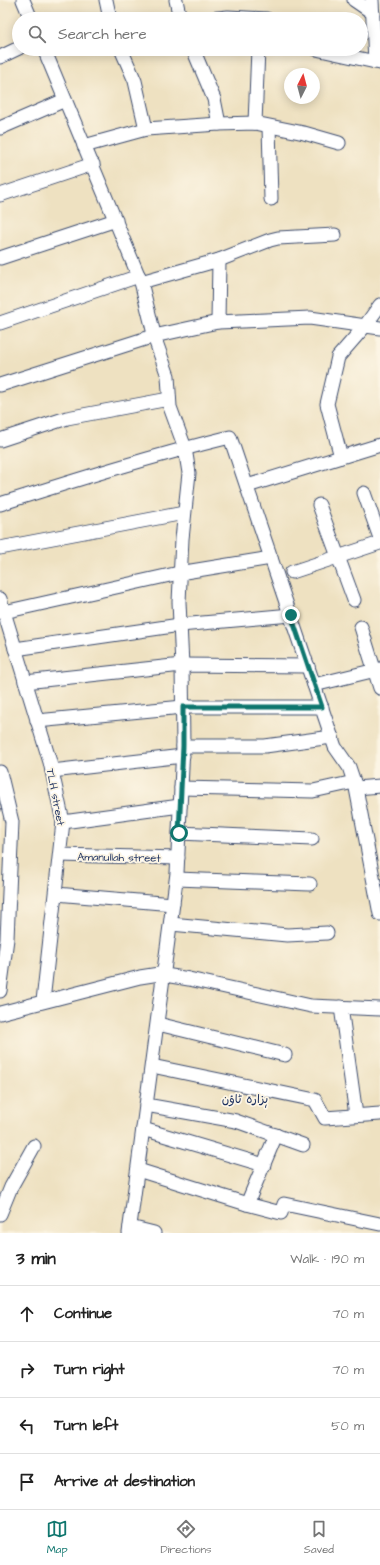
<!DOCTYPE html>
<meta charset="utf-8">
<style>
body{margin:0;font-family:"Architects Daughter","Playpen Sans Arabic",sans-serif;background:#f6f6f6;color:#222}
.compass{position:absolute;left:284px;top:68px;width:36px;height:36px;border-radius:50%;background:#fff;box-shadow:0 2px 10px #0003;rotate:6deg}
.stop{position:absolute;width:12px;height:12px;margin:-9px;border:3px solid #0f766e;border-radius:50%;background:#fff}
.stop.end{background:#0f766e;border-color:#fff;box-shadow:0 1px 4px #0008}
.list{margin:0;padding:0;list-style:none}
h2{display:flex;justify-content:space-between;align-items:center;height:52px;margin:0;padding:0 16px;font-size:17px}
h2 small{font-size:13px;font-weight:400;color:#767676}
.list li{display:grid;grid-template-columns:26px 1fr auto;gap:12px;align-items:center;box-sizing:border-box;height:56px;padding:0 16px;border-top:1px solid #e0e0e0}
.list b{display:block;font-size:15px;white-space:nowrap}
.list em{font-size:13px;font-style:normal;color:#767676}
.icon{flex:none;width:22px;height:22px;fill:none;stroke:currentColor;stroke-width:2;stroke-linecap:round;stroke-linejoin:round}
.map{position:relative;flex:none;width:380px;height:1233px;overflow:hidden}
.search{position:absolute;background:#fff;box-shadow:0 2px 10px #0003;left:12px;right:12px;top:12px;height:44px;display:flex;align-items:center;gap:10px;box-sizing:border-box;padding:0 14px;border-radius:22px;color:#767676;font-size:15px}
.sheet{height:276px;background:#fff}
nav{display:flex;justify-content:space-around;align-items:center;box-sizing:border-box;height:56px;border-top:1px solid #e0e0e0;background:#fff;font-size:11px;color:#767676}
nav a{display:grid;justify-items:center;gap:2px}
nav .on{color:#0f766e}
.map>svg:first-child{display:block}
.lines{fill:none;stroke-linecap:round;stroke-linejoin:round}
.street-casing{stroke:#3b4a6d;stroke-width:15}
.street{stroke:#fff;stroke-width:13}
.route{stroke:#0f766e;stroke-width:5}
.labels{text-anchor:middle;stroke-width:3.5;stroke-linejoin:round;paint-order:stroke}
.street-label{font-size:11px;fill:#1b2f5e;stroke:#fcf5e5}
.neighbourhood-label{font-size:12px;fill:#1b2f5e;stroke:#fcf5e5}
</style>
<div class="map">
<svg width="380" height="1233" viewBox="0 0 380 1233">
<rect width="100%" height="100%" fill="#fcf5e5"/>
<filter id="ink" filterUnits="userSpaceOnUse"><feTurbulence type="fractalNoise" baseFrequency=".025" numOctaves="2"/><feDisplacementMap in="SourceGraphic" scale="8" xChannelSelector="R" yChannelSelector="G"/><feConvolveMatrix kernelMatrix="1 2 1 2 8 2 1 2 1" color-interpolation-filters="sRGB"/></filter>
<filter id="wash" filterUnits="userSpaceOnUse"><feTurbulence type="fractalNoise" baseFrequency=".012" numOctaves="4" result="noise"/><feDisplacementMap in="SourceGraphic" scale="16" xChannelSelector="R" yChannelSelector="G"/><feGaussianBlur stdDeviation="0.9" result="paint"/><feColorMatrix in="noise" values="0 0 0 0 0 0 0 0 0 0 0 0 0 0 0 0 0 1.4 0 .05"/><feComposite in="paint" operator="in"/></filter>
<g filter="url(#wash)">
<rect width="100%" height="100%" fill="#eee1c1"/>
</g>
<g filter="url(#ink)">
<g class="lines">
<defs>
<g id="street">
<polyline points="23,0 31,19"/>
<polyline points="106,0 110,19"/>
<polyline points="176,0 180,19"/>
<polyline points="354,0 373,13"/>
<polyline points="372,0 375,62"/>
<polyline points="208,19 228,17 267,19"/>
<polyline points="44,49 141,282 156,342 168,376 170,407 185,448 189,473 182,539 179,602 182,665 183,746 177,873 129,1233"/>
<polyline points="121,49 135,81 146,129"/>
<polyline points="193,49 214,99 219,124"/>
<polyline points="316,49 380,63"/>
<polyline points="0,57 19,48"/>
<polyline points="255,123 258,49"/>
<polyline points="269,127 271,199"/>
<polyline points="0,128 65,100"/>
<polyline points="84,146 146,129 219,124 255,123 304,133 339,143"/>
<polyline points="0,195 93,164"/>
<polyline points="0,258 116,220"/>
<polyline points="141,282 219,260 270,240 278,238 335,235"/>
<polyline points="218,322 219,260"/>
<polyline points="0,323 139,276"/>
<polyline points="0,385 154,336 218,322 310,318 380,328"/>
<polyline points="0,440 67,418 169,399"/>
<polyline points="341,457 327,404 338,357 365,326 380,305"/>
<polyline points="247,486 380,445"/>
<polyline points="364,493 380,538"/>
<path d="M 0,504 C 76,480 152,456 230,437 L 335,747 L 349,767 L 356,788 L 380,914"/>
<polyline points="319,505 354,600"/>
<polyline points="0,548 184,513"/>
<polyline points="292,572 380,543"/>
<polyline points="0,599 50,762 63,822 43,1001"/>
<polyline points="4,612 179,573 271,558"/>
<polyline points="361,627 380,688"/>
<polyline points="15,649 180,625 291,615"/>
<polyline points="25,682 182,665 308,666"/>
<polyline points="314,685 380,669"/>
<polyline points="37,721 183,707 322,707"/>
<polyline points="183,746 265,746 332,737"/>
<polyline points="52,771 183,756"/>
<polyline points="0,772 12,822 7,939 0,991"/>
<polyline points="181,788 313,791 354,782"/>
<polyline points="356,788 380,786"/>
<polyline points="63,822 180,806"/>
<polyline points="179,833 312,839"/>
<polyline points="60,855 178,858"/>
<polyline points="177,879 310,884"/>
<polyline points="56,894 173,904"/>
<polyline points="171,924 287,935 327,933"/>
<polyline points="341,1007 356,1115"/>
<polyline points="0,1013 140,977 159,974 189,979 311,1006 380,1009"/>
<polyline points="158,1024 285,1055"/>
<polyline points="152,1066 315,1100 325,1118 380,1114"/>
<polyline points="146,1105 236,1121 303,1145"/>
<polyline points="143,1129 264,1165"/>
<polyline points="138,1170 247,1204 281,1213 284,1204 380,1224"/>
<polyline points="247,1204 276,1135"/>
<polyline points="0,1214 11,1187 34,1146"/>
<polyline points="130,1227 154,1233"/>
</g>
</defs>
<use href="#street" class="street-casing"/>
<use href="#street" class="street"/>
</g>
</g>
<g class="lines" filter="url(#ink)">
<polyline class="route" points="179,833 183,746 183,707 322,707 291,615"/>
</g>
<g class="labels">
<g class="street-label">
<text transform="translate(56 797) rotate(79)" y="4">TLH street</text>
<text transform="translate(119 857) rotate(1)" y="4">Amanullah street</text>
</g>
<g class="neighbourhood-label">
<text x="245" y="1103">ہزارہ ٹاؤن</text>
</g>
</g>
</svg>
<svg class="compass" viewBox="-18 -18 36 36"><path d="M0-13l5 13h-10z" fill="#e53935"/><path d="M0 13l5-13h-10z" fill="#767676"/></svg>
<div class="stop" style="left:179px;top:833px"></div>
<div class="stop end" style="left:291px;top:615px"></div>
<div class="search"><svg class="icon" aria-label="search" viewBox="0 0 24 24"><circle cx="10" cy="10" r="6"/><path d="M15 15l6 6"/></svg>Search here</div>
</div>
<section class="sheet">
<h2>3 min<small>Walk · 190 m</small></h2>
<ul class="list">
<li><svg class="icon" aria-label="ahead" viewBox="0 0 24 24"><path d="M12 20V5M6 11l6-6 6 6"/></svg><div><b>Continue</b></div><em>70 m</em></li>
<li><svg class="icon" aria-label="right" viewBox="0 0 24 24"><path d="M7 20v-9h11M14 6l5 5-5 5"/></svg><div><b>Turn right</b></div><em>70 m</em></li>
<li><svg class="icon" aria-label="left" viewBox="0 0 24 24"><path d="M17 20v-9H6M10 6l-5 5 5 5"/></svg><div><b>Turn left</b></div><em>50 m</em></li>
<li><svg class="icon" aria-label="arrive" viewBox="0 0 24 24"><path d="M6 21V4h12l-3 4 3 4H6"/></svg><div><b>Arrive at destination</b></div></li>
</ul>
</section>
<nav>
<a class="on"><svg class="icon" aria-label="map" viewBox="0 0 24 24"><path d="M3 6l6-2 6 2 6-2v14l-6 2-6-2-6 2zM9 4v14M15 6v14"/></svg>Map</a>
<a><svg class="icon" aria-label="directions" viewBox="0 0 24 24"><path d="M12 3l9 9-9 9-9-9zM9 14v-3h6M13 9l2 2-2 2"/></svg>Directions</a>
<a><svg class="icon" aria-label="saved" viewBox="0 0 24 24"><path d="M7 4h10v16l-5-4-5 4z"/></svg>Saved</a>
</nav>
